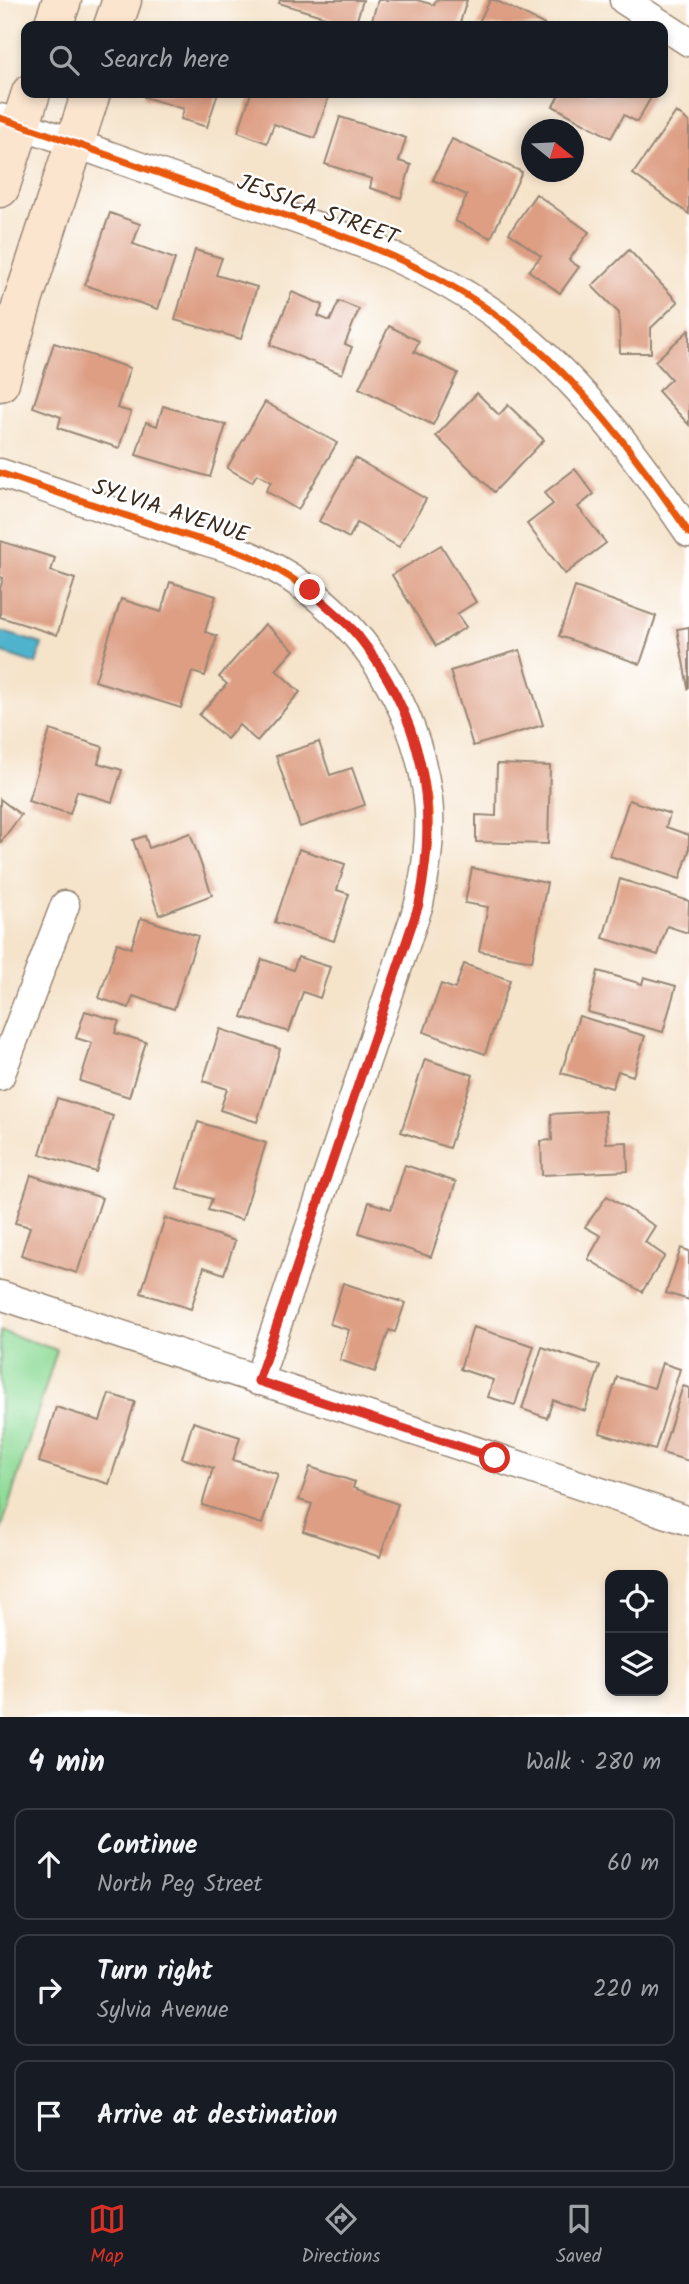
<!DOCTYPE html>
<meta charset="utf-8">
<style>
body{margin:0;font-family:Kalam,sans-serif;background:#20242c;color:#f1f3f6}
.controls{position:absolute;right:21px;bottom:21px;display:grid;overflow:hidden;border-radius:14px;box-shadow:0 4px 10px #0003}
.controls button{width:63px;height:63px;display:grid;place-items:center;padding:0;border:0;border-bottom:2px solid #363941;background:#171b24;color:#f1f3f6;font:35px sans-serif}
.compass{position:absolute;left:521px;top:119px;width:63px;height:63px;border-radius:50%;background:#171b24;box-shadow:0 4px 10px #0003;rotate:108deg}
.stop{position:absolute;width:21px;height:21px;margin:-16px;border:5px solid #d93025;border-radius:50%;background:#fff}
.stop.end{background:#d93025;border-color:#fff;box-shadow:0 2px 7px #0008}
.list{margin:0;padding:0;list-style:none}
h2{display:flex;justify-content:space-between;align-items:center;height:91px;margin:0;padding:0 28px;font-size:30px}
h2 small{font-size:23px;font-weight:400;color:#9ea1a6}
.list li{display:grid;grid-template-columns:46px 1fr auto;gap:21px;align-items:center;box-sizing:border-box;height:112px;margin:0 14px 14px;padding:0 14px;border:2px solid #363941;border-radius:14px}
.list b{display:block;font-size:26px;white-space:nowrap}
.list p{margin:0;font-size:23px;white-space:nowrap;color:#9ea1a6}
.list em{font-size:23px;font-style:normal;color:#9ea1a6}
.icon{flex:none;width:38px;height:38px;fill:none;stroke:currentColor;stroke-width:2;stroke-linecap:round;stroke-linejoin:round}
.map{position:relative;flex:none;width:689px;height:1717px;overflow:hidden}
.search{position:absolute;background:#171b24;box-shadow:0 4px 10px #0003;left:21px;right:21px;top:21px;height:77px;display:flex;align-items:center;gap:18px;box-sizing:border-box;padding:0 24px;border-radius:14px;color:#9ea1a6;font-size:26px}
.sheet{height:469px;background:#171b24}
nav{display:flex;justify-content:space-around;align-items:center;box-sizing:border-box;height:98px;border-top:2px solid #363941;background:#171b24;font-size:19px;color:#9ea1a6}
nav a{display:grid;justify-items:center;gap:4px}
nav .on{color:#d93025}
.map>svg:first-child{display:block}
.green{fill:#8fdb98;stroke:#65825b;stroke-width:2}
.water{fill:#4fb3ce;stroke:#456e76;stroke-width:2}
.building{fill:#dd9e83}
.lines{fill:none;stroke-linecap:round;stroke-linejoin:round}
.street-casing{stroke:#988674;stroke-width:31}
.secondary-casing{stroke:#988674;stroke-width:41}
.street{stroke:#fff;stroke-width:28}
.secondary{stroke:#fbe5cf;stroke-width:38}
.cycleway-casing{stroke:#fff;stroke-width:11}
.cycleway{stroke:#e8590c;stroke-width:7}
.route{stroke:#d93025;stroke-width:9}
.labels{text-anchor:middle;stroke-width:5;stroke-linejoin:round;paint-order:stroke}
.street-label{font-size:23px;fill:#3b2a1e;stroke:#fff}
</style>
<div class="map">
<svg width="689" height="1717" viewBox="0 0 689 1717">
<rect width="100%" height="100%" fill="#fff"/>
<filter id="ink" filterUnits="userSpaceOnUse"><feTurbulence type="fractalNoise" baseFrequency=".0143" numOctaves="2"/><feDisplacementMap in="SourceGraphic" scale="14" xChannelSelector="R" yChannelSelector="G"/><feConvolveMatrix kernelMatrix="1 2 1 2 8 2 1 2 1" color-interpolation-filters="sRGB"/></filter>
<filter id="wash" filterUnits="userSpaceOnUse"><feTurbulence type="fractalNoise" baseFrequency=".00686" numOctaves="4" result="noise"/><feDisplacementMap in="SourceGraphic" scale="28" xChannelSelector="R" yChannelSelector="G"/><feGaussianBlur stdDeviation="1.57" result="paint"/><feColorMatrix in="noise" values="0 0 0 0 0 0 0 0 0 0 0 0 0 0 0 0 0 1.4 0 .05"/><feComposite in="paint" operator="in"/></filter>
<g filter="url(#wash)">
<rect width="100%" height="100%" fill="#f5e3ca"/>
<polygon class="green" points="0,1331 57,1350 0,1533"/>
<polygon class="water" points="0,631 42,644 36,664 0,652"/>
<g id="blocks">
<g class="building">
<polygon points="280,0 363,0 355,26 279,3"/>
<polygon points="378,0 417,0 434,5 436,0 467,0 459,26 370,26"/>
<polygon points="490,0 495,0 547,26 477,26"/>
<polygon points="146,93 218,93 207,127 181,119 184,109 144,97"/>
<polygon points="251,93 330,93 315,138 274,124 267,143 238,132"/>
<polygon points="560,93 650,93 653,94 637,122 624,115 611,138 553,106"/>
<polygon points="676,112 689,122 689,214 633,174"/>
<polygon points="340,117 406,138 399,161 411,165 401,198 370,188 372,179 325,164"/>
<polygon points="452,139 522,172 491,238 455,221 467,195 433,180"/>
<polygon points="536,194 589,232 569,260 579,267 560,293 529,271 541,256 509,233"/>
<polygon points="110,213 140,224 133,244 175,259 158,309 85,285"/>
<polygon points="195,250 222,258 216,275 257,287 241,339 175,320"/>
<polygon points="629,250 678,302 651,328 651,353 620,353 619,313 592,286"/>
<polygon points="292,292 323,305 318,316 330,321 339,301 359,309 345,344 352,347 342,374 270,345"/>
<polygon points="389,326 419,341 414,352 458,373 433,425 359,388"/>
<polygon points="689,330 689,425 658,391 671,379 655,361"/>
<polygon points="54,343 130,368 117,408 131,412 119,448 58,428 61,417 33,407"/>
<polygon points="477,393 499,415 508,405 544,440 494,492 436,436"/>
<polygon points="265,402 337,443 298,510 266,491 271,482 257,474 252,482 227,468"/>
<polygon points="163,406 226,425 210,477 136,455 146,422 157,426"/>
<polygon points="355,458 426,499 399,547 357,523 349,538 319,521"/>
<polygon points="575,469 594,494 578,507 606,543 565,574 527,524 553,504 544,493"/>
<polygon points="0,541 55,558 51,571 75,579 57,635 0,617 0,589 3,578 0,577"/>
<polygon points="441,545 476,602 457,614 466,627 436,646 392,575"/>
<polygon points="170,582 216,596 205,632 217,636 205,676 192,672 181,708 95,681 121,599 161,612"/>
<polygon points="575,587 656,616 640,664 559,636"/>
<polygon points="265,624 294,650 276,670 300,692 257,741 239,725 227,739 199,715 227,684 219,677"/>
<polygon points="689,627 689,687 688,688 677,629"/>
<polygon points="520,650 543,725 473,746 450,671"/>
<polygon points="50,730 103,747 98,763 122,770 112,802 77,791 70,814 28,801"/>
<polygon points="319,742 330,775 352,768 365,805 300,827 276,756"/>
<polygon points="497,764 550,766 548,844 476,842 476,815 496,816"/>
<polygon points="0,799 21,815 0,843"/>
<polygon points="629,800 670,814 666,827 689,835 689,851 680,879 610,856"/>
<polygon points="190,833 212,895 159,915 133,840 145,836 149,848"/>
<polygon points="299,849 345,864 337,890 349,894 334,941 275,922"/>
<polygon points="472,868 547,883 532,961 479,951 488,907 465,903"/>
<polygon points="620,879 689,901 688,933 667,926 658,955 603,938"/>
<polygon points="141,918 198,936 174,1009 133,996 129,1008 99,998 117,943 131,948"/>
<polygon points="298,957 330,967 320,998 303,992 289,1032 242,1017 262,959 293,970"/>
<polygon points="464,964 510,980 485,1054 424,1032 441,984 455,989"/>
<polygon points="598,971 642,984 644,977 676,986 663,1032 588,1012"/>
<polygon points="85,1011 119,1021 115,1033 146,1042 129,1097 80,1081 92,1043 76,1038"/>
<polygon points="579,1016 645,1036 633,1076 618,1071 612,1088 561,1073"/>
<polygon points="220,1029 280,1049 257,1122 220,1110 227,1089 203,1081"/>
<polygon points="425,1059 473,1075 449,1148 401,1132"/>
<polygon points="57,1098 113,1116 96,1172 40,1154"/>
<polygon points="605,1111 606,1143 627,1142 628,1171 542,1175 541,1141 552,1140 551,1114"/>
<polygon points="198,1122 266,1143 242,1220 208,1210 212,1199 177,1188"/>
<polygon points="405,1165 456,1182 431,1257 359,1233 369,1202 391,1209"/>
<polygon points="31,1175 102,1198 77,1273 21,1255 30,1227 15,1223"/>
<polygon points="607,1196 655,1226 645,1242 665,1256 642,1292 588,1259 601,1236 585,1227"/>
<polygon points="165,1218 235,1241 224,1274 204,1267 191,1309 141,1293"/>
<polygon points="681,1248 689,1251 689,1300 666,1293"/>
<polygon points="343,1283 405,1303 395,1332 389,1330 375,1372 340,1360 349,1330 330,1324"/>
<polygon points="473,1327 534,1346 515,1405 488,1397 493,1380 460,1369"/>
<polygon points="542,1347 600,1366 585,1411 553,1400 547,1418 522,1409"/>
<polygon points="662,1363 680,1369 655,1450 600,1433 617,1377 654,1388"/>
<polygon points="683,1386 689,1388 689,1461 662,1453"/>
<polygon points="109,1394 135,1402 109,1484 39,1462 56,1407 100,1421"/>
<polygon points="193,1422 240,1437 233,1460 278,1474 262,1524 202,1505 213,1468 182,1458"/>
<polygon points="310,1467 355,1482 353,1488 398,1504 380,1557 303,1531 312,1504 299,1500"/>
</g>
</g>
</g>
<g filter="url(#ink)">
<use href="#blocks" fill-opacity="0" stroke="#988674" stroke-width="2"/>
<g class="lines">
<defs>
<g id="street">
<polyline points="624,0 689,42"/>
<path d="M 0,118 C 66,139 130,164 196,186 C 298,220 403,249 492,312 C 573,370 634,452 689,533"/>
<path d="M 0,473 C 59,493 117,513 176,532 C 202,541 232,547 257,559 C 351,603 415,697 428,799 C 432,834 426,870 419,904 L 258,1381"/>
<polyline points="0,1076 65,905"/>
<polyline points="0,1295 689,1521"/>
</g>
<g id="secondary">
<polyline points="53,26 62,0"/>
<polyline points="113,26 122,0"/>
<polyline points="0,188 31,93"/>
<polyline points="0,382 22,304 91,93"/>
</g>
</defs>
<use href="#street" class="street-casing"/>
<use href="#secondary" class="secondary-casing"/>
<use href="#street" class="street"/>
<use href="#secondary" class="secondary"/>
<defs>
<g id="cycleway">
<path d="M 0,118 C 66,139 130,164 196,186 C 298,220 403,249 492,312 C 573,370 634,452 689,533"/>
<path d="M 0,473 C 59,493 117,513 176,532 C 202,541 232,547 257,559 C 351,603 415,697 428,799 C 432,834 426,870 419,904 L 258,1381"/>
</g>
</defs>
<use href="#cycleway" class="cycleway-casing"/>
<use href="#cycleway" class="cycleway"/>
</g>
</g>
<g class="lines" filter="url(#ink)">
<path class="route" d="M 310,590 C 325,605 343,618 357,634 C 422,716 439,803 419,904 L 258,1381 L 495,1458"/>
</g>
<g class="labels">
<g class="street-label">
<text transform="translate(318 209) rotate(20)" y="8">JESSICA STREET</text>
<text transform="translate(171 510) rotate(18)" y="8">SYLVIA AVENUE</text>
</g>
</g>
</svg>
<div class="controls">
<button><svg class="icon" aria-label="locate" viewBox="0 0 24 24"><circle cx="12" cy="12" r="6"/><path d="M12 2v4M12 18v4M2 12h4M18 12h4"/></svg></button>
<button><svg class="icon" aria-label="layers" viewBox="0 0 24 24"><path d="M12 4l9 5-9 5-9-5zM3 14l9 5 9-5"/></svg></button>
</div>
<svg class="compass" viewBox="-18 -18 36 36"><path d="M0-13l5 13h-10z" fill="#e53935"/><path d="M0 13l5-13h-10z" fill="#9ea1a6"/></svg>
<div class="stop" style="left:495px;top:1458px"></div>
<div class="stop end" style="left:310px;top:590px"></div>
<div class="search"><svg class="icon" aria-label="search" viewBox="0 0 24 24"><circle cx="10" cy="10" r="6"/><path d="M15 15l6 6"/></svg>Search here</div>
</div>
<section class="sheet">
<h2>4 min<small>Walk · 280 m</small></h2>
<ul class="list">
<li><svg class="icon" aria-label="ahead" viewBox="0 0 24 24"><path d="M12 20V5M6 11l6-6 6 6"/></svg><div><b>Continue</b><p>North Peg Street</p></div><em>60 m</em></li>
<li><svg class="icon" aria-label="right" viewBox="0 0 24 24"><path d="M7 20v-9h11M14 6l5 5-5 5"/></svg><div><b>Turn right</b><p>Sylvia Avenue</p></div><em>220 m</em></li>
<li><svg class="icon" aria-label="arrive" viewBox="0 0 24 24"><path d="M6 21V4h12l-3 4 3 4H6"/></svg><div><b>Arrive at destination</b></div></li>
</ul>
</section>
<nav>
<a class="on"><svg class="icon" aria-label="map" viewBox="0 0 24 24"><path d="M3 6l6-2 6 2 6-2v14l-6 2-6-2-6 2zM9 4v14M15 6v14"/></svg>Map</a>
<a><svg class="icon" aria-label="directions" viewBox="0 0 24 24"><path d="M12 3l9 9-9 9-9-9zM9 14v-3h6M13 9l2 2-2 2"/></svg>Directions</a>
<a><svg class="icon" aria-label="saved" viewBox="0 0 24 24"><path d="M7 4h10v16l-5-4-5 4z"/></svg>Saved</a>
</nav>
